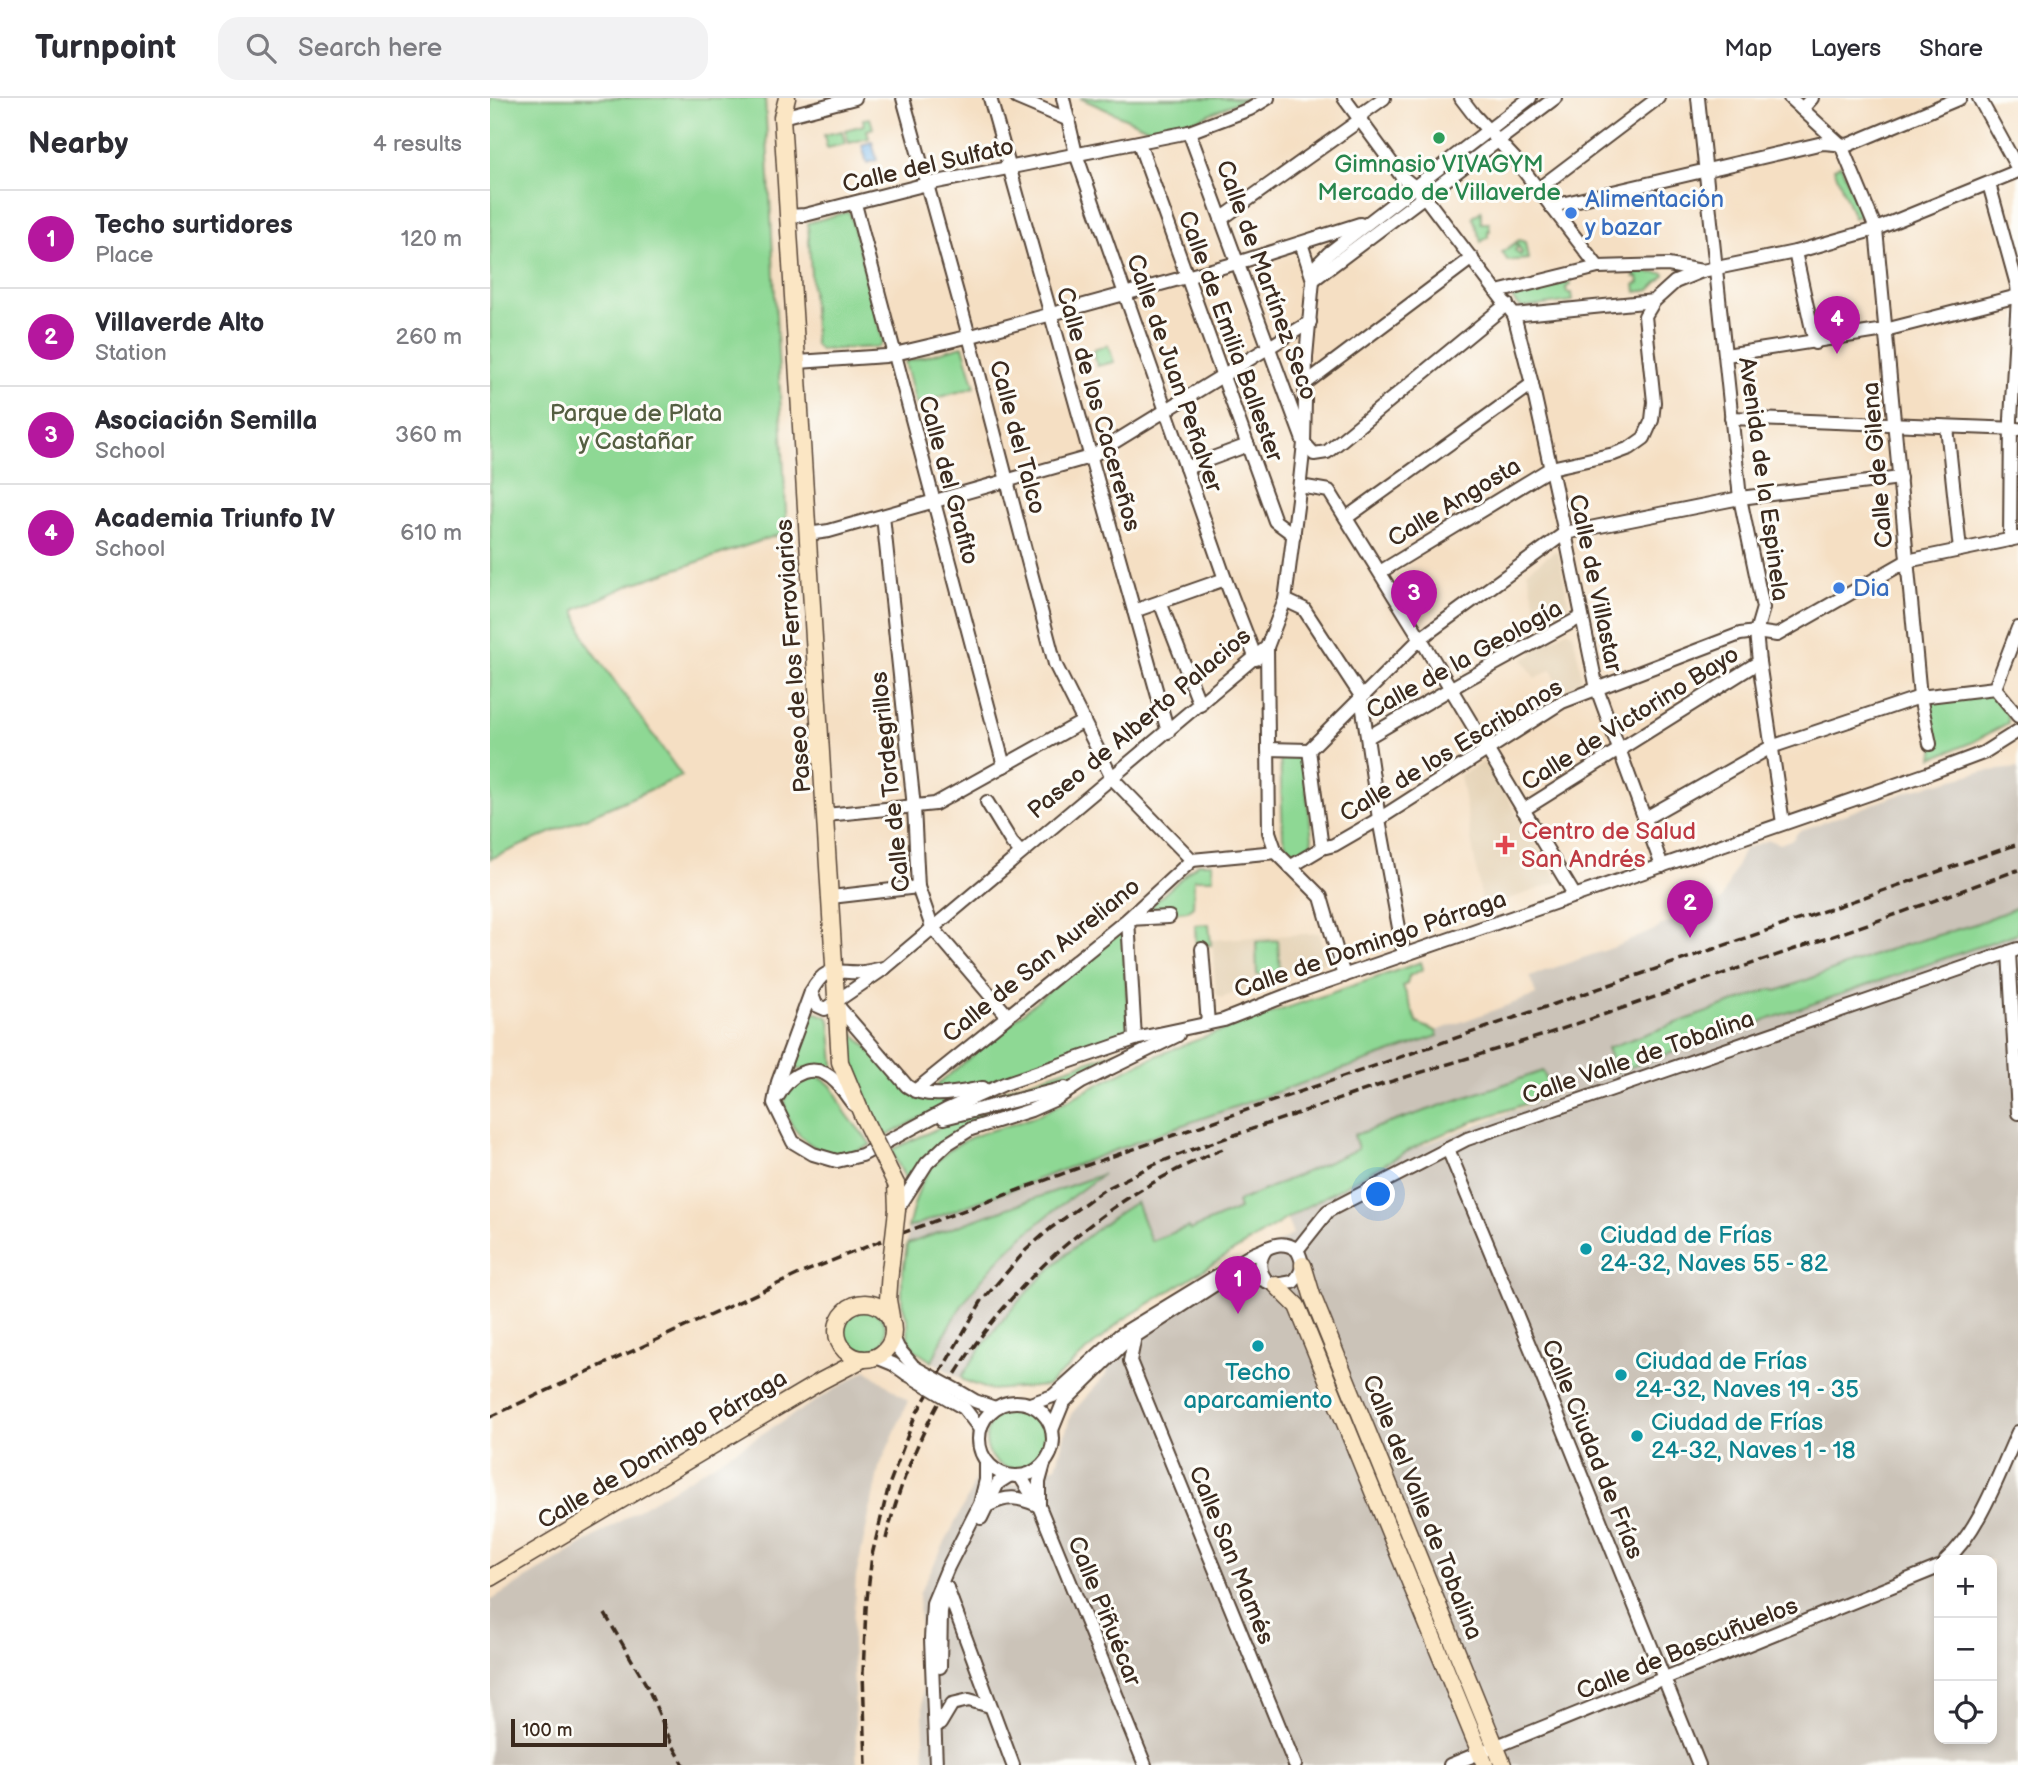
<!DOCTYPE html>
<meta charset="utf-8">
<style>
body{margin:0;font-family:"Balsamiq Sans",sans-serif;background:#f2f2f3;color:#2b2b33}
.controls{position:absolute;right:21px;bottom:21px;display:grid;overflow:hidden;border-radius:14px;box-shadow:0 4px 10px #0003}
.controls button{width:63px;height:63px;display:grid;place-items:center;padding:0;border:0;border-bottom:2px solid #e1e1e2;background:#fff;color:#2b2b33;font:35px sans-serif}
.scale{position:absolute;left:21px;bottom:18px;width:156px;box-sizing:border-box;padding-left:7px;border:4px solid #3b2a1e;border-top:0;font-size:19px;line-height:24px;white-space:nowrap;color:#3b2a1e;-webkit-text-stroke:5px #fdfcf7;paint-order:stroke}
.you{position:absolute;left:889px;top:1097px;width:24px;height:24px;margin:-18px;border:5px solid #fff;border-radius:50%;background:#1a73e8;box-shadow:0 0 0 10px #1a73e833}
.badge{display:grid;place-items:center;width:46px;height:46px;border-radius:50%;background:#b5179e;color:#fff;font-size:23px;font-weight:700}
.pin{position:absolute;translate:-50% -58px;filter:drop-shadow(0 2px 4px #0008)}
.pin::after{content:'';position:absolute;top:37px;width:24px;height:21px;background:inherit;clip-path:polygon(0 0,100% 0,50% 100%)}
.list{margin:0;padding:0;list-style:none}
h2{display:flex;justify-content:space-between;align-items:center;height:91px;margin:0;padding:0 28px;font-size:30px}
h2 small{font-size:23px;font-weight:400;color:#7c7c81}
.list li{display:grid;grid-template-columns:46px 1fr auto;gap:21px;align-items:center;box-sizing:border-box;height:98px;padding:0 28px;border-top:2px solid #e1e1e2}
.list b{display:block;font-size:26px;white-space:nowrap}
.list p{margin:0;font-size:23px;white-space:nowrap;color:#7c7c81}
.list em{font-size:23px;font-style:normal;color:#7c7c81}
.icon{flex:none;width:38px;height:38px;fill:none;stroke:currentColor;stroke-width:2;stroke-linecap:round;stroke-linejoin:round}
.map{position:relative;flex:none;width:1528px;height:1667px;overflow:hidden}
header{display:flex;align-items:center;gap:42px;box-sizing:border-box;height:98px;padding:0 35px;background:#fff;border-bottom:2px solid #e1e1e2}
header strong{font-size:33px}
nav{display:flex;gap:38px;margin-inline-start:auto;font-size:24px}
.search{width:490px;height:63px;background:#f2f2f3;display:flex;align-items:center;gap:18px;box-sizing:border-box;padding:0 24px;border-radius:21px;color:#7c7c81;font-size:26px}
main{display:flex}
aside{flex:1;background:#fff}
.map>svg:first-child{display:block}
.built{fill:#e4d1b4}
.industrial{fill:#cbc3b8;fill-rule:evenodd}
.green{fill:#8ed894;stroke:#648159;stroke-width:2}
.water{fill:#78b7ec;stroke:#5a7085;stroke-width:2}
.lines{fill:none;stroke-linecap:round;stroke-linejoin:round}
.street-casing{stroke:#574537;stroke-width:16}
.secondary-casing{stroke:#574537;stroke-width:19}
.street{stroke:#fff;stroke-width:12}
.secondary{stroke:#fbe6c4;stroke-width:16}
.rail{stroke:#3b2a1e;stroke-width:3.5;stroke-dasharray:10 5;stroke-linecap:butt}
.street-bridge-casing{stroke:#574537;stroke-width:16;stroke-linecap:butt}
.secondary-bridge-casing{stroke:#574537;stroke-width:19;stroke-linecap:butt}
.street-bridge{stroke:#fff;stroke-width:12}
.secondary-bridge{stroke:#fbe6c4;stroke-width:16}
.leisure-dot{fill:#2e9e5b;stroke:#fdfcf7;stroke-width:2.5}
.shop-dot{fill:#3f7fe0;stroke:#fdfcf7;stroke-width:2.5}
.health-dot{fill:#e0444e;stroke:#fdfcf7;stroke-width:2.5}
.culture-dot{fill:#0f9aa8;stroke:#fdfcf7;stroke-width:2.5}
.labels{text-anchor:middle;stroke-width:6;stroke-linejoin:round;paint-order:stroke}
.leisure-label{font-size:24px;fill:#27864d;stroke:#fdfcf7}
.street-label{font-size:24px;fill:#3b2a1e;stroke:#fdfcf7}
.shop-label{font-size:24px;fill:#366cbe;stroke:#fdfcf7;text-anchor:start}
.park-label{font-size:24px;fill:#545e41;stroke:#fdfcf7}
.health-label{font-size:24px;fill:#be3a42;stroke:#fdfcf7;text-anchor:start}
.culture-label{font-size:24px;fill:#0d838f;stroke:#fdfcf7;text-anchor:start}
</style>
<header>
<strong>Turnpoint</strong>
<div class="search"><svg class="icon" aria-label="search" viewBox="0 0 24 24"><circle cx="10" cy="10" r="6"/><path d="M15 15l6 6"/></svg>Search here</div>
<nav><a>Map</a><a>Layers</a><a>Share</a></nav>
</header>
<main>
<aside>
<h2>Nearby<small>4 results</small></h2>
<ul class="list">
<li><span class="badge">1</span><div><b>Techo surtidores</b><p>Place</p></div><em>120 m</em></li>
<li><span class="badge">2</span><div><b>Villaverde Alto</b><p>Station</p></div><em>260 m</em></li>
<li><span class="badge">3</span><div><b>Asociación Semilla</b><p>School</p></div><em>360 m</em></li>
<li><span class="badge">4</span><div><b>Academia Triunfo IV</b><p>School</p></div><em>610 m</em></li>
</ul>
</aside>
<div class="map">
<svg width="1528" height="1667" viewBox="0 0 1528 1667">
<rect width="100%" height="100%" fill="#fdfcf7"/>
<filter id="ink" filterUnits="userSpaceOnUse"><feTurbulence type="fractalNoise" baseFrequency=".0143" numOctaves="2"/><feDisplacementMap in="SourceGraphic" scale="14" xChannelSelector="R" yChannelSelector="G"/><feConvolveMatrix kernelMatrix="1 2 1 2 8 2 1 2 1" color-interpolation-filters="sRGB"/></filter>
<filter id="wash" filterUnits="userSpaceOnUse"><feTurbulence type="fractalNoise" baseFrequency=".00686" numOctaves="4" result="noise"/><feDisplacementMap in="SourceGraphic" scale="28" xChannelSelector="R" yChannelSelector="G"/><feGaussianBlur stdDeviation="1.57" result="paint"/><feColorMatrix in="noise" values="0 0 0 0 0 0 0 0 0 0 0 0 0 0 0 0 0 1.4 0 .05"/><feComposite in="paint" operator="in"/></filter>
<g filter="url(#wash)">
<rect width="100%" height="100%" fill="#f5dfc3"/>
<g class="built">
<polygon points="1065,453 1069,456 1080,514 1052,530 1037,473"/>
<polygon points="1079,532 1080,535 1083,534 1092,579 1090,580 1092,589 1070,597 1062,571 1045,581 1033,561 1044,556 1042,552"/>
<polygon points="995,663 1069,784 993,810 970,677"/>
<polygon points="829,835 838,863 731,900 726,896 722,842"/>
</g>
<g class="industrial">
<path d="M 1528,670 L 1528,808 L 1485,826 L 1398,852 L 1287,893 L 1281,892 L 1126,974 L 1528,823 L 1528,1667 L 435,1667 L 429,1496 L 481,1393 L 485,1380 L 525,1386 L 566,1368 L 581,1316 L 615,1278 L 632,1239 L 803,1136 L 788,1102 L 1084,990 L 1062,997 L 1053,973 L 969,1003 L 812,1077 L 748,1104 L 751,1115 L 486,1288 L 473,1282 L 434,1259 L 418,1242 L 418,1224 L 412,1205 L 418,1130 L 424,1104 L 901,941 L 946,933 L 1046,897 L 1040,878 L 1122,850 L 1169,830 L 1169,828 L 1211,814 L 1214,819 L 1219,816 L 1232,800 L 1254,751 L 1279,742 L 1290,746 L 1303,741 L 1309,733 L 1425,691 L 1490,674 ZM 1449,1462 L 1502,1462 L 1502,1641 L 1449,1641 Z"/>
<polygon points="376,1272 418,1303 389,1370 366,1479 362,1545 367,1667 0,1667 0,1503"/>
</g>
<g class="green">
<polygon points="0,0 275,0 297,434 142,486 85,512 96,543 192,678 0,761"/>
<polygon points="590,0 756,0 701,24 662,32"/>
<polygon points="380,20 383,30 377,32 379,40 359,45 355,32 374,27 373,21"/>
<polygon points="352,33 355,46 337,50 334,37"/>
<polygon points="1351,67 1371,117 1364,120 1344,70"/>
<polygon points="991,113 991,125 999,125 1000,133 998,133 998,139 991,144 983,119"/>
<polygon points="357,114 360,115 393,244 389,249 330,252 325,247 318,125"/>
<polygon points="1029,142 1035,144 1038,161 1018,163 1012,154 1025,145 1028,149 1025,152 1030,157 1032,155 1026,144"/>
<polygon points="1144,175 1174,175 1175,177 1160,192 1146,194 1145,186 1149,185 1148,179 1144,179"/>
<polygon points="1079,183 1080,187 1076,189 1077,195 1081,195 1082,203 1033,210 1027,207 1022,200"/>
<polygon points="618,247 624,264 607,268 603,252"/>
<polygon points="473,248 485,289 426,306 415,264"/>
<polygon points="1500,594 1517,616 1518,625 1483,644 1443,660 1445,647 1437,604"/>
<polygon points="790,656 812,656 822,739 821,746 807,754 797,749 793,739"/>
<polygon points="708,765 722,765 723,781 704,781 703,809 697,813 651,817"/>
<polygon points="1528,809 1528,835 1126,974 1117,950 1281,891 1287,893 1398,852 1485,826"/>
<polygon points="719,826 721,847 706,848 705,827"/>
<path d="M 633,830 L 639,937 C 600,951 480,1002 445,989 Z"/>
<polygon points="788,842 790,875 767,877 766,844"/>
<path d="M 931,864 L 933,871 L 919,878 L 917,886 L 913,888 L 927,925 L 946,933 L 948,938 L 681,1031 L 418,1130 C 424,1106 429,1081 447,1063 C 480,1029 514,1034 552,1015 C 592,996 630,973 671,956 C 756,921 845,895 931,864 Z"/>
<polygon points="321,913 336,918 340,922 345,976 307,971 296,977"/>
<polygon points="355,926 416,991 466,1001 395,1039 373,999 356,958"/>
<polygon points="626,954 626,958 574,984 463,1014 484,1002"/>
<path d="M 1053,973 L 1062,997 L 987,1022 L 936,1043 L 807,1114 L 631,1223 L 557,1288 L 500,1292 L 473,1282 L 472,1278 C 516,1209 576,1148 646,1104 L 661,1143 L 698,1129 L 700,1132 L 749,1111 L 747,1104 L 868,1051 L 864,1037 Z"/>
<path d="M 324,977 C 348,987 344,996 356,1015 C 364,1027 374,1036 381,1047 C 369,1052 357,1057 344,1056 C 304,1051 267,988 324,977 Z"/>
<path d="M 559,1000 C 505,1019 450,1031 416,1082 L 401,1052 L 470,1020 Z"/>
<path d="M 613,1076 C 541,1127 475,1180 442,1264 L 425,1252 L 418,1242 L 418,1224 L 412,1205 L 412,1181 L 417,1146 Z"/>
<circle cx="375" cy="1233" r="21"/>
<circle cx="526" cy="1341" r="30"/>
</g>
<polygon class="water" points="382,44 387,62 377,65 372,47"/>
</g>
<g filter="url(#ink)">
<g class="lines">
<defs>
<g id="street">
<polyline points="413,0 479,238 565,566 622,680 702,762 786,754"/>
<polyline points="500,0 678,634"/>
<polyline points="527,0 579,22"/>
<polyline points="573,0 586,56 735,481 766,561"/>
<polyline points="854,0 912,79 931,94 1024,217 1042,286 1075,435 1107,591 1172,768"/>
<polyline points="971,0 984,17 1024,60 1108,169"/>
<polyline points="1208,0 1250,400 1273,510 1266,534 1269,564 1293,725"/>
<polyline points="1300,0 1351,47 1386,131 1430,599 1440,646"/>
<polyline points="1489,0 1528,71"/>
<polyline points="1312,11 1322,0"/>
<polyline points="292,19 365,0"/>
<polyline points="699,34 814,345 824,356 837,354 1017,206"/>
<polyline points="649,45 785,423 804,437"/>
<polyline points="1499,86 1527,187 1528,198 1521,321 1520,442"/>
<polyline points="1048,91 1168,0"/>
<polyline points="365,106 514,668"/>
<polyline points="1062,110 1067,107 1333,45 1358,47 1470,0"/>
<polyline points="299,118 315,117 437,86 699,34 760,11 778,0"/>
<polyline points="731,121 870,22 873,15 894,0"/>
<polyline points="811,145 823,182 1065,0"/>
<polyline points="1305,154 1325,245"/>
<polyline points="1007,194 1108,169 1178,167 1212,173 1305,154 1386,131 1528,73"/>
<polyline points="1024,217 1164,203 1185,184 1212,173"/>
<polyline points="1236,257 1395,232 1528,198"/>
<polyline points="308,264 396,258 485,237 747,165 870,126"/>
<polyline points="816,285 982,160"/>
<polyline points="1241,320 1528,331"/>
<polyline points="1457,329 1470,452"/>
<polyline points="696,370 758,347"/>
<polyline points="810,388 839,393 934,546 1085,798"/>
<polyline points="393,418 424,709 428,789 442,829 517,917"/>
<polyline points="856,420 1042,286"/>
<polyline points="317,436 339,433 600,359 820,224"/>
<polyline points="890,474 1061,370 1124,356 1140,350 1154,340 1162,322 1164,304 1155,218 1164,203"/>
<polyline points="795,502 814,511 871,598 889,721 914,857"/>
<polyline points="670,504 710,607"/>
<polyline points="644,513 735,481"/>
<polyline points="777,549 779,734 786,754 831,799 854,878"/>
<polyline points="1505,590 1528,530"/>
<polyline points="1505,590 1528,618"/>
<polyline points="878,639 972,584 1091,519"/>
<polyline points="778,651 819,652 931,540 1075,435 1250,400 1410,380"/>
<polyline points="819,652 832,750"/>
<polyline points="497,704 522,745 531,755"/>
<polyline points="1033,712 1269,564"/>
<polyline points="336,717 445,706 594,623"/>
<polyline points="1154,721 1281,649 1430,599 1505,590"/>
<polyline points="800,769 832,750 844,747 889,721 1072,604 1250,536 1266,534 1287,537 1417,463 1528,440"/>
<polyline points="341,799 428,789"/>
<polyline points="712,851 718,925"/>
<polyline points="1519,854 1528,1015"/>
<path d="M 395,870 C 388,871 380,873 373,874 C 347,876 337,864 321,894 L 288,984 L 284,1005 L 303,1044 L 323,1056 L 347,1063 L 372,1057 L 456,1012 L 514,986 L 645,941 L 734,922 L 795,898 L 1437,676 L 1493,655 L 1528,633"/>
<polyline points="321,894 326,907 335,911 395,870 777,549 795,502 808,401 814,345 816,259 823,182 828,166 839,155 1040,0"/>
<path d="M 347,907 L 417,988 C 437,1003 470,994 493,990"/>
<polyline points="645,941 638,821 679,819"/>
<polyline points="425,993 638,821 702,762"/>
<path d="M 288,998 C 300,975 325,962 346,984 C 352,990 357,999 363,1006"/>
<polyline points="454,1020 575,990"/>
<polyline points="958,1051 1050,1273 1209,1667"/>
<polyline points="407,1112 437,1065 457,1046 481,1031 541,1012 566,1001 592,984 688,937"/>
<path d="M 777,1150 C 768,1161 768,1174 778,1184"/>
<polyline points="807,1152 838,1113 977,1041 1528,851"/>
<polyline points="645,1238 640,1263 805,1667"/>
<polyline points="403,1239 408,1250 424,1269"/>
<polyline points="386,1259 403,1266 417,1276"/>
<polyline points="468,1293 485,1303 505,1310"/>
<polyline points="462,1303 474,1310 490,1331"/>
<circle cx="526" cy="1341" r="37"/>
<path d="M 540,1306 L 563,1298 L 630,1237 L 763,1156 C 779,1150 791,1140 807,1152 C 814,1164 814,1174 803,1184 L 786,1187 L 750,1173 L 735,1180 L 633,1246 L 573,1305 L 562,1332"/>
<polyline points="530,1378 549,1408 655,1667"/>
<path d="M 499,1407 C 517,1397 529,1399 547,1407"/>
<polyline points="549,1408 549,1384 554,1366"/>
<polyline points="491,1420 508,1385 519,1378"/>
<path d="M 1456,1462 C 1490,1432 1509,1375 1528,1334"/>
<polyline points="457,1490 523,1667"/>
<polyline points="450,1569 451,1513 457,1490"/>
<polyline points="450,1626 462,1606 479,1602 500,1608"/>
<polyline points="446,1667 441,1541 443,1505 458,1469 490,1406 496,1382 496,1364"/>
<polyline points="960,1667 1449,1469"/>
</g>
<g id="secondary">
<polyline points="297,0 292,19 350,964 373,1019"/>
<polyline points="406,1086 407,1112"/>
<polyline points="813,1167 822,1197 1013,1667"/>
<polyline points="400,1173 398,1202 401,1219"/>
<polyline points="786,1187 807,1208 995,1667"/>
<circle cx="375" cy="1233" r="28"/>
<polyline points="0,1480 331,1283 373,1261"/>
</g>
</defs>
<use href="#street" class="street-casing"/>
<use href="#secondary" class="secondary-casing"/>
<use href="#street" class="street"/>
<use href="#secondary" class="secondary"/>
<g class="rail">
<polyline points="0,1319 307,1177 388,1144 580,1073 1528,746"/>
<path d="M 396,1441 C 438,1266 566,1117 733,1051"/>
<polyline points="115,1516 157,1588 181,1644 194,1667"/>
<polyline points="376,1667 373,1575 376,1510 382,1457 399,1387 425,1318 491,1204 536,1152 561,1130 612,1093 663,1067 701,1052 896,985 1054,937 1410,815 1528,772"/>
</g>
<defs>
<g id="street-bridge">
<polyline points="424,1269 468,1293"/>
<polyline points="417,1276 462,1303"/>
</g>
<g id="secondary-bridge">
<polyline points="373,1019 406,1086"/>
<polyline points="400,1173 407,1112"/>
</g>
</defs>
<use href="#street-bridge" class="street-bridge-casing"/>
<use href="#secondary-bridge" class="secondary-bridge-casing"/>
<use href="#street-bridge" class="street-bridge"/>
<use href="#secondary-bridge" class="secondary-bridge"/>
</g>
</g>
<circle class="leisure-dot" cx="949" cy="40" r="7"/>
<g class="shop-dot">
<circle cx="1081" cy="115" r="7"/>
<circle cx="1349" cy="490" r="7"/>
</g>
<path class="health-dot" d="M1011.5 736.5h7v7h7v7h-7v7h-7v-7h-7v-7h7z"/>
<g class="culture-dot">
<circle cx="1096" cy="1151" r="7"/>
<circle cx="768" cy="1248" r="7"/>
<circle cx="1131" cy="1277" r="7"/>
<circle cx="1147" cy="1338" r="7"/>
</g>
<g class="labels">
<g class="leisure-label">
<text x="949" y="74">Gimnasio VIVAGYM<tspan x="949" dy="28">Mercado de Villaverde</tspan></text>
</g>
<g class="street-label">
<text transform="translate(438 67) rotate(-13)" y="8">Calle del Sulfato</text>
<text transform="translate(777 182) rotate(70)" y="8">Calle de Martínez Seco</text>
<text transform="translate(741 238) rotate(70)" y="8">Calle de Emilia Ballester</text>
<text transform="translate(685 275) rotate(71)" y="8">Calle de Juan Peñalver</text>
<text transform="translate(609 311) rotate(74)" y="8">Calle de los Cacereños</text>
<text transform="translate(528 339) rotate(75)" y="8">Calle del Talco</text>
<text transform="translate(1387 367) rotate(-95)" y="8">Calle de Gilena</text>
<text transform="translate(1274 381) rotate(82)" y="8">Avenida de la Espinela</text>
<text transform="translate(459 382) rotate(75)" y="8">Calle del Grafito</text>
<text transform="translate(964 404) rotate(-31)" y="8">Calle Angosta</text>
<text transform="translate(1106 485) rotate(78)" y="8">Calle de Villastar</text>
<text transform="translate(303 558) rotate(-94)" y="8">Paseo de los Ferroviarios</text>
<text transform="translate(974 561) rotate(-29)" y="8">Calle de la Geología</text>
<text transform="translate(1140 620) rotate(-32)" y="8">Calle de Victorino Bayo</text>
<text transform="translate(649 625) rotate(-40)" y="8">Paseo de Alberto Palacios</text>
<text transform="translate(961 652) rotate(-31)" y="8">Calle de los Escribanos</text>
<text transform="translate(400 684) rotate(-96)" y="8">Calle de Tordegrillos</text>
<text transform="translate(880 846) rotate(-19)" y="8">Calle de Domingo Párraga</text>
<text transform="translate(551 862) rotate(-39)" y="8">Calle de San Aureliano</text>
<text transform="translate(1148 959) rotate(-19)" y="8">Calle Valle de Tobalina</text>
<text transform="translate(172 1351) rotate(-31)" y="8">Calle de Domingo Párraga</text>
<text transform="translate(1103 1351) rotate(68)" y="8">Calle Ciudad de Frías</text>
<text transform="translate(933 1409) rotate(68)" y="8">Calle del Valle de Tobalina</text>
<text transform="translate(742 1457) rotate(68)" y="8">Calle San Mamés</text>
<text transform="translate(615 1513) rotate(68)" y="8">Calle Piñuécar</text>
<text transform="translate(1197 1550) rotate(-22)" y="8">Calle de Bascuñuelos</text>
</g>
<g class="shop-label">
<text x="1095" y="109">Alimentación<tspan x="1095" dy="28">y bazar</tspan></text>
<text x="1363" y="498">Dia</text>
</g>
<g class="park-label">
<text x="146" y="323">Parque de Plata<tspan x="146" dy="28">y Castañar</tspan></text>
</g>
<g class="health-label">
<text x="1031" y="741">Centro de Salud<tspan x="1031" dy="28">San Andrés</tspan></text>
</g>
<g class="culture-label">
<text x="1110" y="1145">Ciudad de Frías<tspan x="1110" dy="28">24-32, Naves 55 - 82</tspan></text>
<text x="1145" y="1271">Ciudad de Frías<tspan x="1145" dy="28">24-32, Naves 19 - 35</tspan></text>
<text x="768" y="1282" text-anchor="middle">Techo<tspan x="768" dy="28">aparcamiento</tspan></text>
<text x="1161" y="1332">Ciudad de Frías<tspan x="1161" dy="28">24-32, Naves 1 - 18</tspan></text>
</g>
</g>
</svg>
<div class="controls">
<button>+</button>
<button>−</button>
<button><svg class="icon" aria-label="locate" viewBox="0 0 24 24"><circle cx="12" cy="12" r="6"/><path d="M12 2v4M12 18v4M2 12h4M18 12h4"/></svg></button>
</div>
<div class="scale">100 m</div>
<div class="you"></div>
<div class="pin badge" style="left:748px;top:1216px">1</div>
<div class="pin badge" style="left:1200px;top:840px">2</div>
<div class="pin badge" style="left:924px;top:530px">3</div>
<div class="pin badge" style="left:1347px;top:256px">4</div>
</div>
</main>
